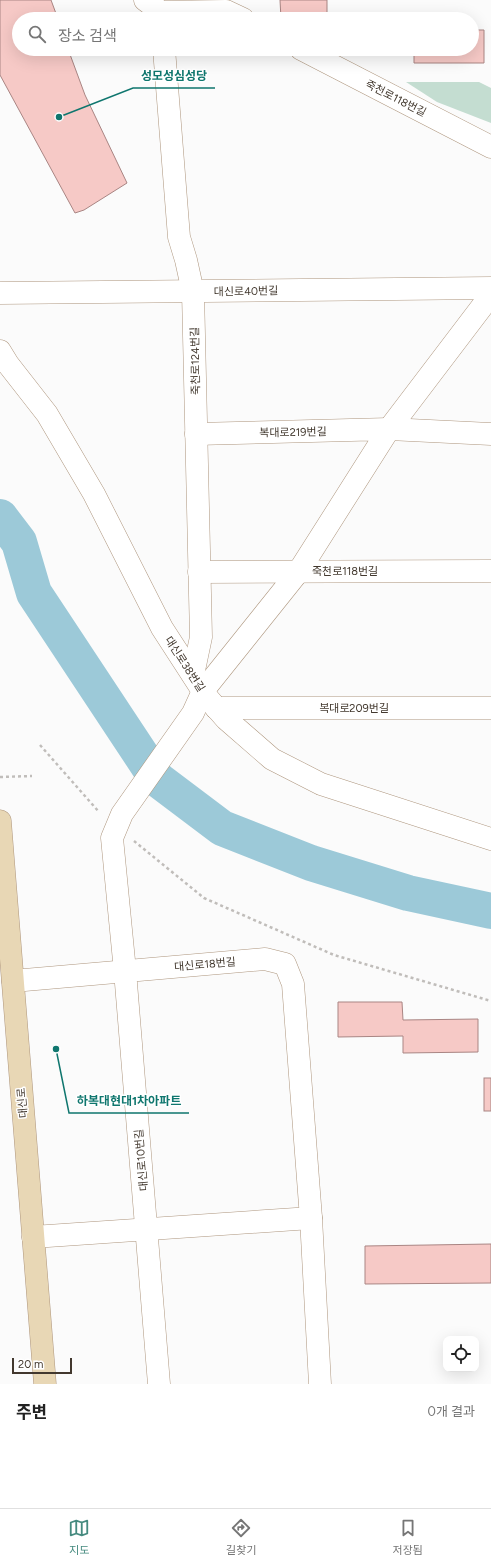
<!DOCTYPE html>
<html lang="ko">
<meta charset="utf-8">
<style>
body{margin:0;font-family:Figtree,"Noto Sans KR",sans-serif;background:#f6f6f6;color:#222}
.controls{position:absolute;right:12px;bottom:12px;display:grid;overflow:hidden;border-radius:8px;box-shadow:0 4px 16px #0002}
.controls button{width:36px;height:36px;display:grid;place-items:center;padding:0;border:0;border-bottom:1px solid #e0e0e0;background:#fff;color:#222;font:20px sans-serif}
.scale{position:absolute;left:12px;bottom:10px;width:60px;box-sizing:border-box;padding-left:4px;border:2px solid #42382e;border-top:0;font-size:11px;line-height:14px;white-space:nowrap;color:#42382e;-webkit-text-stroke:3px #fff;paint-order:stroke}
.list{margin:0;padding:0;list-style:none}
h2{display:flex;justify-content:space-between;align-items:center;height:52px;margin:0;padding:0 16px;font-size:17px}
h2 small{font-size:13px;font-weight:400;color:#767676}
.icon{flex:none;width:22px;height:22px;fill:none;stroke:currentColor;stroke-width:2;stroke-linecap:round;stroke-linejoin:round}
.map{position:relative;flex:none;width:491px;height:1384px;overflow:hidden}
.search{position:absolute;background:#fff;box-shadow:0 4px 16px #0002;left:12px;right:12px;top:12px;height:44px;display:flex;align-items:center;gap:10px;box-sizing:border-box;padding:0 14px;border-radius:22px;color:#767676;font-size:15px}
.sheet{height:124px;background:#fff}
nav{display:flex;justify-content:space-around;align-items:center;box-sizing:border-box;height:56px;border-top:1px solid #e0e0e0;background:#fff;font-size:11px;color:#767676}
nav a{display:grid;justify-items:center;gap:2px}
nav .on{color:#458a7f}
.map>svg:first-child{display:block}
.green{fill:#c4ddd1}
.lines{fill:none;stroke-linecap:round;stroke-linejoin:round}
.river{stroke:#9cc9d8;stroke-width:36}
.building{fill:#f6c9c6;stroke:#a98583}
.street-casing{stroke:#ae967e;stroke-width:23}
.secondary-casing{stroke:#ae967e;stroke-width:23}
.path{stroke:#c0bdba;stroke-width:2.5;stroke-dasharray:3 3;stroke-linecap:butt}
.street{stroke:#fff;stroke-width:22}
.secondary{stroke:#e8d7b5;stroke-width:22}
.labels{text-anchor:middle;stroke-width:3;stroke-linejoin:round;paint-order:stroke}
.street-label{font-size:11px;fill:#42382e;stroke:#fff}
.leader{fill:none;stroke:#0f766e;stroke-width:1.5}
.callout-dot{fill:#0f766e;stroke:#fff;stroke-width:1.5}
.callout-label{font-size:12px;text-anchor:middle;font-weight:bold;fill:#0f766e;stroke:#fff;stroke-width:3;stroke-linejoin:round;paint-order:stroke}
</style>
<div class="map">
<svg width="491" height="1384" viewBox="0 0 491 1384">
<rect width="100%" height="100%" fill="#fbfbfb"/>
<polygon class="green" points="406,82 479,82 491,88 491,123 437,102"/>
<g class="lines">
<polyline class="river" points="0,517 19,542 34,593 157,779 222,828 311,863 408,893 491,911"/>
</g>
<g class="building">
<polygon points="0,0 51,0 58,19 19,19 19,49 68,49 85,95 127,183 84,210 75,213 0,75"/>
<polygon points="280,0 327,0 327,18 281,19"/>
<rect x="355" y="14" width="74" height="5"/>
<polygon points="472,30 484,30 484,63 414,63 414,49 472,49"/>
<polygon points="338,1002 402,1002 403,1020 478,1019 478,1052 403,1053 403,1036 338,1037"/>
<rect x="484" y="1078" width="7" height="33"/>
<polygon points="491,1244 491,1283 365,1284 365,1246"/>
</g>
<g class="lines">
<defs>
<g id="street">
<polyline points="145,0 161,12 226,11 243,19"/>
<polyline points="164,49 179,237 186,260 193,292 201,637 193,675"/>
<polyline points="301,49 491,147"/>
<polyline points="0,293 491,288"/>
<polyline points="0,351 8,364 47,414 94,494 162,628 206,696 226,719 272,759 321,784 491,839"/>
<polyline points="389,429 484,304 491,299"/>
<polyline points="389,429 491,434"/>
<polyline points="199,572 491,571"/>
<polyline points="216,708 491,708"/>
<polyline points="13,981 265,959 285,964 293,984 311,1218 320,1384"/>
<polyline points="33,1237 311,1218"/>
<polyline points="159,1384 125,971 112,838 122,814 193,713 203,691 299,571 389,429 196,434"/>
</g>
<polyline id="secondary" points="0,821 45,1384"/>
</defs>
<use href="#street" class="street-casing"/>
<use href="#secondary" class="secondary-casing"/>
<g class="path">
<polyline points="40,745 99,812"/>
<polyline points="0,777 32,776"/>
<polyline points="134,841 204,898 334,955 491,1001"/>
</g>
<use href="#street" class="street"/>
<use href="#secondary" class="secondary"/>
</g>
<g class="labels">
<g class="street-label">
<text transform="translate(396 98) rotate(27)" y="4">죽천로118번길</text>
<text transform="translate(246 291) rotate(-1)" y="4">대신로40번길</text>
<text transform="translate(195 361) rotate(-91)" y="4">죽천로124번길</text>
<text transform="translate(293 432) rotate(-1)" y="4">복대로219번길</text>
<text x="345" y="575">죽천로118번길</text>
<text transform="translate(185 664) rotate(57)" y="4">대신로38번길</text>
<text x="354" y="712">복대로209번길</text>
<text transform="translate(205 964) rotate(-5)" y="4">대신로18번길</text>
<text transform="translate(22 1103) rotate(-95)" y="4">대신로</text>
<text transform="translate(141 1160) rotate(-95)" y="4">대신로10번길</text>
</g>
</g>
<path class="leader" d="M59 117L133 88H215M56 1049L69 1113H189"/>
<g class="callout-dot">
<circle cx="59" cy="117" r="4"/>
<circle cx="56" cy="1049" r="4"/>
</g>
<g class="callout-label">
<text x="174" y="80">성모성심성당</text>
<text x="129" y="1105">하복대현대1차아파트</text>
</g>
</svg>
<div class="controls">
<button><svg class="icon" aria-label="locate" viewBox="0 0 24 24"><circle cx="12" cy="12" r="6"/><path d="M12 2v4M12 18v4M2 12h4M18 12h4"/></svg></button>
</div>
<div class="scale">20 m</div>
<div class="search"><svg class="icon" aria-label="search" viewBox="0 0 24 24"><circle cx="10" cy="10" r="6"/><path d="M15 15l6 6"/></svg>장소 검색</div>
</div>
<section class="sheet">
<h2>주변<small>0개 결과</small></h2>
<ul class="list">
</ul>
</section>
<nav>
<a class="on"><svg class="icon" aria-label="map" viewBox="0 0 24 24"><path d="M3 6l6-2 6 2 6-2v14l-6 2-6-2-6 2zM9 4v14M15 6v14"/></svg>지도</a>
<a><svg class="icon" aria-label="directions" viewBox="0 0 24 24"><path d="M12 3l9 9-9 9-9-9zM9 14v-3h6M13 9l2 2-2 2"/></svg>길찾기</a>
<a><svg class="icon" aria-label="saved" viewBox="0 0 24 24"><path d="M7 4h10v16l-5-4-5 4z"/></svg>저장됨</a>
</nav>
